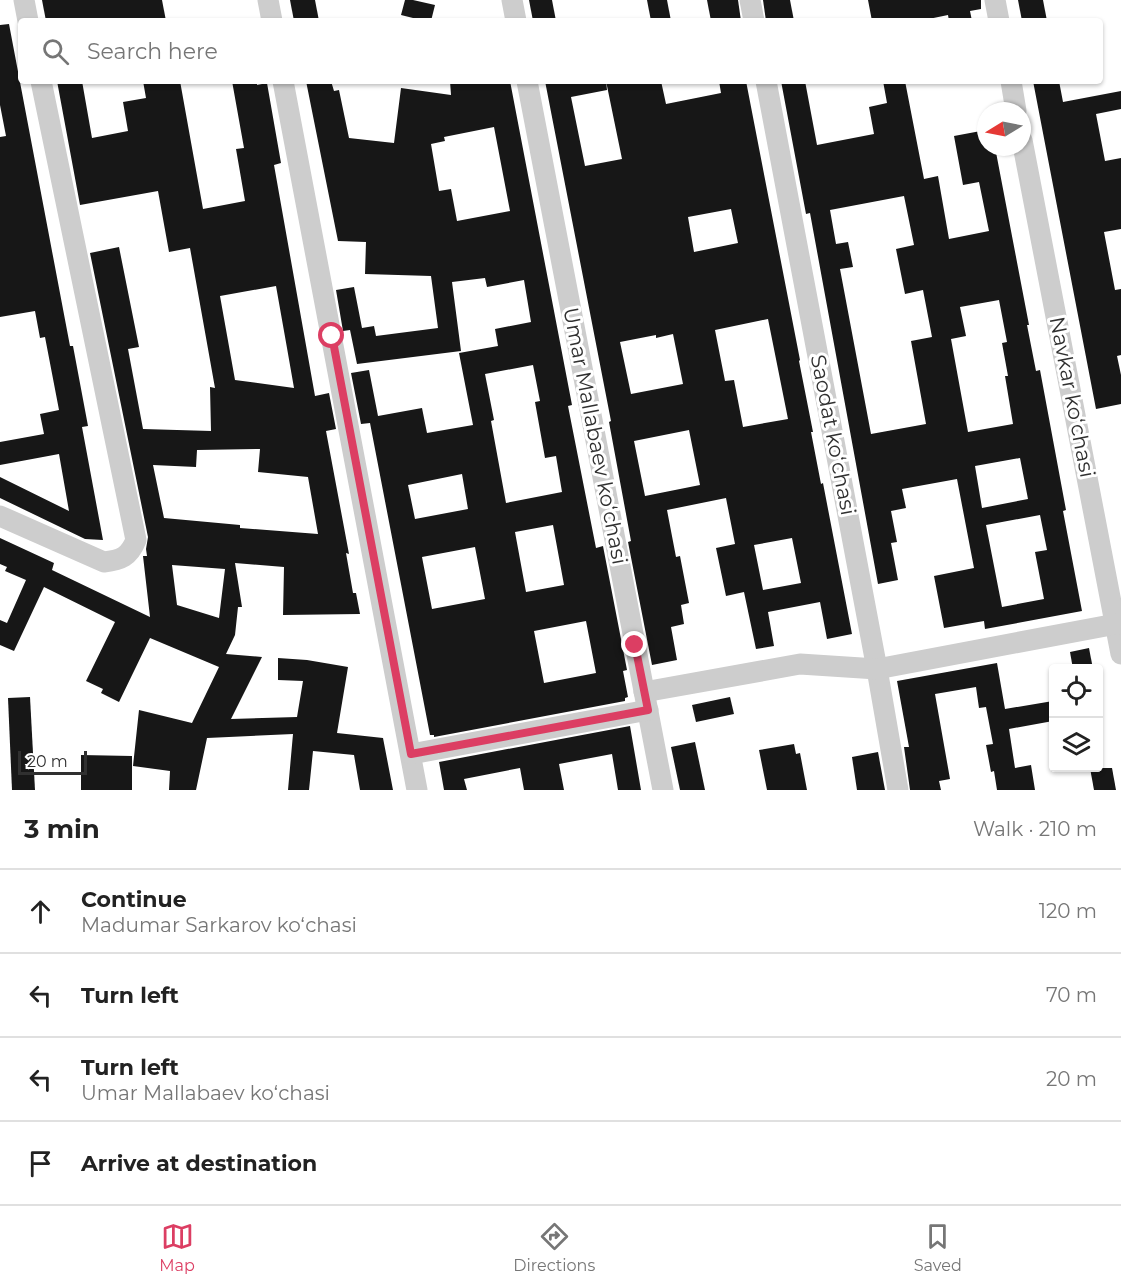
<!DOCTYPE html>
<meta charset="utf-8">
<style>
body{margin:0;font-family:Montserrat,sans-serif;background:#f6f6f6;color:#222}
.controls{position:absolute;right:18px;bottom:18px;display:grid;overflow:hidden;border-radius:6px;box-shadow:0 2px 4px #0004}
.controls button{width:54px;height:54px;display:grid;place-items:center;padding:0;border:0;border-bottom:2px solid #e0e0e0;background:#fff;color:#222;font:30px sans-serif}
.compass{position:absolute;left:977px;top:102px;width:54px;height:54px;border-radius:50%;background:#fff;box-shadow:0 2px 4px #0004;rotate:260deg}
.scale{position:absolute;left:18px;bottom:15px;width:69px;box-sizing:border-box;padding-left:6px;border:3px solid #303030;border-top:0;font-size:16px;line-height:21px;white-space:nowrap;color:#303030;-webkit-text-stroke:4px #fff;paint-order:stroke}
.stop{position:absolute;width:18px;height:18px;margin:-14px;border:4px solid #dc3e63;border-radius:50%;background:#fff}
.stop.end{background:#dc3e63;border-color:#fff;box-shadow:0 2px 6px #0008}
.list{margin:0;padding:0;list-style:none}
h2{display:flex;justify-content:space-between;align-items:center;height:78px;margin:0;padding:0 24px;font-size:26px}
h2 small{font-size:20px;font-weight:400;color:#767676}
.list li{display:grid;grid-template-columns:39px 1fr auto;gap:18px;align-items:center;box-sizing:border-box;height:84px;padding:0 24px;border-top:2px solid #e0e0e0}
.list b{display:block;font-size:22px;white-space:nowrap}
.list p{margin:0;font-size:20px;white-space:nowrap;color:#767676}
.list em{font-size:20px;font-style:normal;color:#767676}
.icon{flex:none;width:33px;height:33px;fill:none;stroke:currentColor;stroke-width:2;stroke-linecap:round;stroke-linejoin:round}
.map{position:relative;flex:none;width:1121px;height:790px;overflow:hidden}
.search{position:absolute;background:#fff;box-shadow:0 2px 4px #0004;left:18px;right:18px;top:18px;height:66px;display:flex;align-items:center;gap:15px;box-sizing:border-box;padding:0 21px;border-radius:6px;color:#767676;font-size:22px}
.sheet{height:414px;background:#fff}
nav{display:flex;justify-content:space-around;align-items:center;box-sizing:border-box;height:84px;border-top:2px solid #e0e0e0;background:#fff;font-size:16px;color:#767676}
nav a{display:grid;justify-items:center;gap:3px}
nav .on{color:#dc3e63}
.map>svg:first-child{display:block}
.building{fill:#171717;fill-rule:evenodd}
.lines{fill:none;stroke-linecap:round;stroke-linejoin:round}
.street{stroke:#cdcdcd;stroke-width:21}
.route{stroke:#dc3e63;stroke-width:8}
.labels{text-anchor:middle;stroke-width:6;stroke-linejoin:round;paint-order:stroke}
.street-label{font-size:21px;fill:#303030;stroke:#fff}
</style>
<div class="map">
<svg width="1121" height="790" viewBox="0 0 1121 790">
<rect width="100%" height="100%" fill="#fff"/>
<g class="building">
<polygon points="42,0 162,0 166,21 46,21"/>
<polygon points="290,0 315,0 319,21 294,21"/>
<polygon points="405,0 413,0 435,5 431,21 412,21 413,18 401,15"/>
<polygon points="529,0 552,0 556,21 533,21"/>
<polygon points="647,0 667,0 671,21 651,21"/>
<polygon points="707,0 738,0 741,21 711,21"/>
<polygon points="763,0 790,0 794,21 766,21"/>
<polygon points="868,0 981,0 981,9 970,11 972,21 949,21 948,15 919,21 872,21"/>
<polygon points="1018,0 1043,0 1047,21 1022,21"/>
<polygon points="9,24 70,346 73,346 88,426 82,427 103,540 85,539 0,498 0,477 69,511 59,454 0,465 0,442 44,434 40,414 59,410 45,337 40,338 35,311 0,317 0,137 6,136 0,105 0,25"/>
<path d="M 57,81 L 82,81 L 92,138 L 128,131 L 123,102 L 146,98 L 143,81 L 180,81 L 203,209 L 245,201 L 236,149 L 244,148 L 232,81 L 257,81 L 257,85 L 267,83 L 281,163 L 274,165 L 315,396 L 329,393 L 336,429 L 326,431 L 349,554 L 346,553 L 353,593 L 356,593 L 360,614 L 283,615 L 284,567 L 235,563 L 242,607 L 238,607 L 235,635 L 226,654 L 262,657 L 231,719 L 297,717 L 303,681 L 278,680 L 278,658 L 307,660 L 348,667 L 337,733 L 383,738 L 393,790 L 360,790 L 354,755 L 313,751 L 309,790 L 288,790 L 293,734 L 207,738 L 196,790 L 169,790 L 170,771 L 133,766 L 139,710 L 192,723 L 219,667 L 150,638 L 119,702 L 101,693 L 103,689 L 86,681 L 115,622 L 44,587 L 14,651 L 0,645 L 0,620 L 7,623 L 26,580 L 5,571 L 7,567 L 0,564 L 0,538 L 54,563 L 52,570 L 150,617 L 143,556 L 147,556 L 146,549 L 148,537 L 90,253 L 119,247 L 139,347 L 128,349 L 143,429 L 211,431 L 210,387 L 215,388 L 190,248 L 169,252 L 158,191 L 80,205 ZM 276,286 L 287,348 L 294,388 L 235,380 L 220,296 ZM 260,449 L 258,472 L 308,477 L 318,534 L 240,528 L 240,525 L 164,518 L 153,465 L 196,467 L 197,450 ZM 172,565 L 225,569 L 219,618 L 177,605 Z"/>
<path d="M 306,81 L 331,81 L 334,91 L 339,90 L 349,138 L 394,143 L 401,88 L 451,95 L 450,81 L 510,81 L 572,405 L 568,406 L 596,548 L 603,546 L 627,670 L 623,671 L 628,697 L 625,698 L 625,701 L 434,737 L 434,735 L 430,735 L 370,423 L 361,424 L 351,373 L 369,370 L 378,416 L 422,408 L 427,433 L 473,425 L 459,353 L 498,346 L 495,329 L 531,322 L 524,280 L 487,287 L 485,278 L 452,282 L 461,351 L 357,364 L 350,330 L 343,331 L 336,290 L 354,287 L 362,328 L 374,326 L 376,336 L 438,328 L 431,276 L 365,274 L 366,242 L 338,241 ZM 494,127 L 510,211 L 457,221 L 451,189 L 439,191 L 431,144 L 445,141 L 444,137 ZM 533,365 L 540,401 L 535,402 L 545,458 L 556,456 L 562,492 L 506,503 L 491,421 L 494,420 L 485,374 ZM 462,474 L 468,509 L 415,519 L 408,485 ZM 553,525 L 564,585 L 526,592 L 515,532 ZM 475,547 L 485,599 L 432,609 L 422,557 ZM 586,621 L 596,673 L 544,683 L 534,631 Z"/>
<path d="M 545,81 L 606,81 L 607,90 L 571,97 L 585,166 L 622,159 L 606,81 L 661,81 L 666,104 L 721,93 L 719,81 L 746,81 L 800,360 L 799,361 L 813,432 L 811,432 L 821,484 L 823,483 L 852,634 L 827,639 L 820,602 L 768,612 L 774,646 L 756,649 L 744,592 L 726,596 L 716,548 L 735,544 L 726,498 L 667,510 L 676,557 L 680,556 L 689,603 L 681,605 L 684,624 L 671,627 L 677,660 L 652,665 L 628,542 L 631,541 L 609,422 L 611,421 ZM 731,209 L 738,243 L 694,252 L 688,217 ZM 768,319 L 788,419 L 743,427 L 734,380 L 725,381 L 715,330 ZM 673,334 L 683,384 L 631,394 L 620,342 L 656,335 L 656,338 ZM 689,430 L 700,485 L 645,496 L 634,441 ZM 792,538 L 801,583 L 763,590 L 754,545 Z"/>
<path d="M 781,81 L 805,81 L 817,145 L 874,134 L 869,107 L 887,103 L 883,81 L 905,81 L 924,179 L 938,176 L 949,239 L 989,231 L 979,182 L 963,185 L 954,136 L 986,130 L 986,147 L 995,147 L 1029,325 L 1027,325 L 1036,371 L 1040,370 L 1066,510 L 1063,511 L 1082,611 L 985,629 L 984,621 L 944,628 L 934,576 L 974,568 L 957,479 L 902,489 L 906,508 L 891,511 L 897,542 L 891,543 L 898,580 L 878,584 L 810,213 L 806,214 ZM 904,196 L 914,245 L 896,249 L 905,294 L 923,290 L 932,337 L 911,341 L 926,424 L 871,434 L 840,269 L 853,267 L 848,242 L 836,244 L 830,210 ZM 999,300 L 1007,342 L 1002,343 L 1008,376 L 1005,376 L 1013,424 L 968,432 L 951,339 L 966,336 L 960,307 ZM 1020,458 L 1028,499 L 982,508 L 975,466 ZM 1040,515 L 1047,550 L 1035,552 L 1044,599 L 1002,607 L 986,525 Z"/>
<polygon points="1033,81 1059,81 1063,102 1121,91 1121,109 1096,114 1105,161 1121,158 1121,229 1104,232 1115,290 1121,289 1121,355 1117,356 1121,375 1121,404 1096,409"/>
<polygon points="1089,648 1093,669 1073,669 1070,652"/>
<polygon points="997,663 1005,709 1053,701 1053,721 1009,729 1015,768 1031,765 1035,790 997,790 994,771 991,772 986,745 993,744 986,707 979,708 976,687 935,694 950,779 939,781 941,790 910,790 904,747 909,747 897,681"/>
<polygon points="30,697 35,790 12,790 8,698"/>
<polygon points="730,697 734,714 696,722 692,705"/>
<polygon points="630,726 641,790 618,790 612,754 559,764 564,790 524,790 520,768 464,779 467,790 444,790 439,762"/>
<polygon points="695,742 705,790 680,790 671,747"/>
<polygon points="794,744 796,754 800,753 807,790 767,790 759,750"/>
<polygon points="878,752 885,790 857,790 852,757"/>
<polygon points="81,755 132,756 132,790 81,790"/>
<polygon points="1090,768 1112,768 1116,790 1094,790"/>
</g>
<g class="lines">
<g class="street">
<polyline points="24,0 28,21"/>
<polyline points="268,0 272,21"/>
<polyline points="512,0 516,21"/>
<polyline points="750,0 754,21"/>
<polyline points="995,0 999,21"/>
<polyline points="283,81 417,790"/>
<polyline points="527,81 663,790"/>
<polyline points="766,81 877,669 898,790"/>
<polyline points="1011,81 1016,111"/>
<polyline points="1022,140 1121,654"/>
<path d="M 0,516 L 104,562 C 121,560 129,557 136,540 L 41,81"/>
<polyline points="644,692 800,664 877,669 1121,623"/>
<polyline points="411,754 648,710"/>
</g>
</g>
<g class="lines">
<polyline class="route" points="332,336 411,754 648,710 635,645"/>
</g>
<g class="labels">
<g class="street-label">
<text transform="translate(1072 397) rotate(79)" y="7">Navkar koʻchasi</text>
<text transform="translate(833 435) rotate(79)" y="7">Saodat koʻchasi</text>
<text transform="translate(595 436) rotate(79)" y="7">Umar Mallabaev koʻchasi</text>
</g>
</g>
</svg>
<div class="controls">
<button><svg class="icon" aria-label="locate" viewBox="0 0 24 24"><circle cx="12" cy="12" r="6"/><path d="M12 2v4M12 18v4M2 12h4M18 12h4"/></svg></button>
<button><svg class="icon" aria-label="layers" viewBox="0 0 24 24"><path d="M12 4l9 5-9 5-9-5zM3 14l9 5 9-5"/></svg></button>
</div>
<svg class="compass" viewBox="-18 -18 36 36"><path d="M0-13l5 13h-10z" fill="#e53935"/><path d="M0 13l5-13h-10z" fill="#767676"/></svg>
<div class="scale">20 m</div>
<div class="stop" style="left:332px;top:336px"></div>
<div class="stop end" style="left:635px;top:645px"></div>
<div class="search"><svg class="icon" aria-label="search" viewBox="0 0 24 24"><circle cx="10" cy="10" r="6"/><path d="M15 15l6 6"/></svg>Search here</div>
</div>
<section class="sheet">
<h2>3 min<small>Walk · 210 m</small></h2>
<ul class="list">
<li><svg class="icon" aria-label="ahead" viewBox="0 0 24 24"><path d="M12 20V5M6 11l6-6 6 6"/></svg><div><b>Continue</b><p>Madumar Sarkarov koʻchasi</p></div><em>120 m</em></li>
<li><svg class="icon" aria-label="left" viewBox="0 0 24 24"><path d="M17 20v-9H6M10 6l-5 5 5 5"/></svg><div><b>Turn left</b></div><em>70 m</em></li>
<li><svg class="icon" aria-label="left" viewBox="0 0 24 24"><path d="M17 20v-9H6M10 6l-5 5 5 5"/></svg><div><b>Turn left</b><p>Umar Mallabaev koʻchasi</p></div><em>20 m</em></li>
<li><svg class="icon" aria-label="arrive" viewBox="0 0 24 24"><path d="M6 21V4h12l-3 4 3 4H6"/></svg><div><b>Arrive at destination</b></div></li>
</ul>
</section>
<nav>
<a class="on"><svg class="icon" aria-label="map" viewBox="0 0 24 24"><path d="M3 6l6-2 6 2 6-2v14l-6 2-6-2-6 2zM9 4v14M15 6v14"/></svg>Map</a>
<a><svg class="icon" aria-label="directions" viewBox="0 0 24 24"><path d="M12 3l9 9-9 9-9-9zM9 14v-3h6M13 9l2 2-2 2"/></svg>Directions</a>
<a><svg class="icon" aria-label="saved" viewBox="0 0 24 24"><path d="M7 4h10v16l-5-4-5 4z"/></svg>Saved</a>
</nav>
